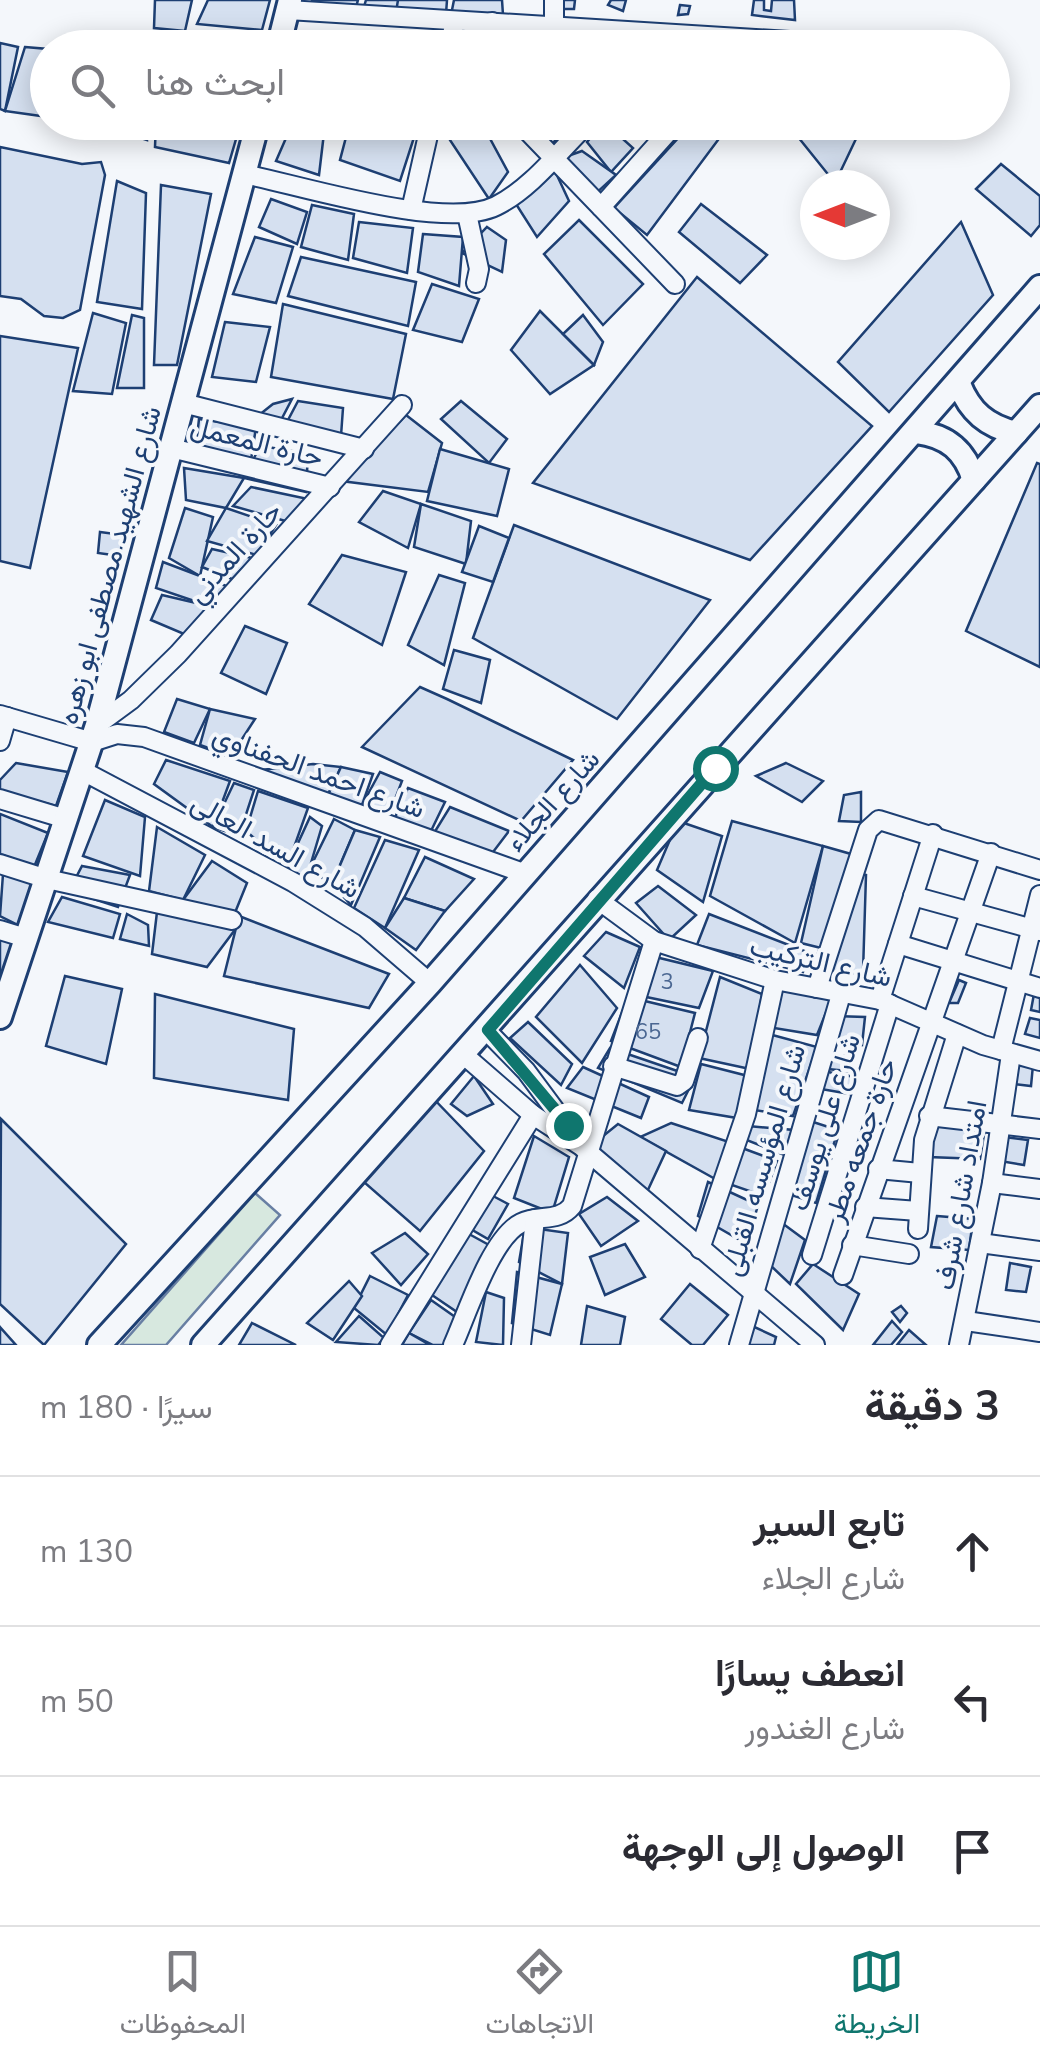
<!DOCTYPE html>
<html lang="ar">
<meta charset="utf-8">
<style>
body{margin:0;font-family:"Nunito Sans",Vazirmatn,sans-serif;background:#f2f2f3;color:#2b2b33;direction:rtl}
.compass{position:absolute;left:800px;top:170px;width:90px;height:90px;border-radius:50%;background:#fff;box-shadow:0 5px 25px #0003;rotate:270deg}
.stop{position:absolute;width:30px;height:30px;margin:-22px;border:8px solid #0f766e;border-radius:50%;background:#fff}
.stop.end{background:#0f766e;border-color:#fff;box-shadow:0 2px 10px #0008}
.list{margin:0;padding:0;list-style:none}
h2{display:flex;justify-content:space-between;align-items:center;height:130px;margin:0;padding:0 40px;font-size:42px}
h2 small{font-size:32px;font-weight:400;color:#7c7c81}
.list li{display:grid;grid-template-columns:65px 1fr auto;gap:30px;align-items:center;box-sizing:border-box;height:150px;padding:0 40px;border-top:2px solid #e1e1e2}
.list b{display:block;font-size:38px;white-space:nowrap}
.list p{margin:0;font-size:32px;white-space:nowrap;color:#7c7c81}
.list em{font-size:32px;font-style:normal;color:#7c7c81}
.icon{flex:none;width:55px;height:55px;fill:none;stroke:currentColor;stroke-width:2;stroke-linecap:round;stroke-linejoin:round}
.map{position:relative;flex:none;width:1040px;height:1345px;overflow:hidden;direction:ltr}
.search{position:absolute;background:#fff;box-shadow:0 5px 25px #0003;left:30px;right:30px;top:30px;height:110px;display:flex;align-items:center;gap:25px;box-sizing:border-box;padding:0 35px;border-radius:55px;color:#7c7c81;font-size:38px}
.sheet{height:580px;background:#fff}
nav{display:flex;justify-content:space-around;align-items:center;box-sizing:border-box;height:140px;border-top:2px solid #e1e1e2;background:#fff;font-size:28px;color:#7c7c81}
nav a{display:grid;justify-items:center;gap:5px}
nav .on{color:#0f766e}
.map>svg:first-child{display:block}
.green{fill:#d7e8df;stroke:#687fa3;stroke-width:2.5}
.building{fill:#d5e0f0;stroke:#1d3f73;stroke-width:2.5}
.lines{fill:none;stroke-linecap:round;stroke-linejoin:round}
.street-casing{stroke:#1d3f73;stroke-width:22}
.secondary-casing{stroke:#1d3f73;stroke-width:28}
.street{stroke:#f4f7fb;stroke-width:18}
.secondary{stroke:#f4f7fb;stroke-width:22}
.route{stroke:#0f766e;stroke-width:12}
.labels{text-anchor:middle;stroke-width:8;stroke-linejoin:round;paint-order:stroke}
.number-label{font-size:22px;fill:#4b6792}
.street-label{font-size:28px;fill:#1d3f73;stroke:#f4f7fb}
</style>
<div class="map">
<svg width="1040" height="1345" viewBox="0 0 1040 1345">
<rect width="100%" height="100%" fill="#f4f7fb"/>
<polygon class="green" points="255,1193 280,1215 166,1345 121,1345"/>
<g class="building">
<polygon points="155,0 192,0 185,31 154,28"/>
<polygon points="208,0 270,0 262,30 197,24"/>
<polygon points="311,0 358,0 354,14"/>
<polygon points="366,0 400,0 396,12 363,10"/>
<polygon points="398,0 447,0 446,14 396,12"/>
<polygon points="454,0 502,0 503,15 451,15"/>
<polygon points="561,0 575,0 574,9 560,9"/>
<polygon points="611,0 626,0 623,11 608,5"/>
<polygon points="754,0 764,0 764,10 771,11 772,0 794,0 795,20 752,15"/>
<polygon points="680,5 690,6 688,14 678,15"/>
<polygon points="0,43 18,47 5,111 0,109"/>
<polygon points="108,43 145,47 145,48 107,48"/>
<polygon points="25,47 48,49 48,117 5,111"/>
<polygon points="147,122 147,140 97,124 98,122"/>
<polygon points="156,122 241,122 229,163 155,147"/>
<polygon points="293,122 324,133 319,175 276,161"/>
<polygon points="350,122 419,122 400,181 340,160"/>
<polygon points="443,122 481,122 508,172 489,199 440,125"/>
<polygon points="528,122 565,122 568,127 549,147"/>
<polygon points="604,122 633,148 611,172 587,142"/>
<polygon points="693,122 718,122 724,132 647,235 614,208"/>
<polygon points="786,122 864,122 835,183"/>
<polygon points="0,147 82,164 101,162 105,175 80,310 63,318 44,316 21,299 0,296"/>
<polygon points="582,151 616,175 591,198 562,158"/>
<polygon points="1001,164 1040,196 1040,225 1031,236 976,189"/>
<polygon points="555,171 569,201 537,237 516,204"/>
<polygon points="117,181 146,193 142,309 97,302"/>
<polygon points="161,185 211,194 177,365 154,365"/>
<polygon points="271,199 307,212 297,244 259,227"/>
<polygon points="701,204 767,255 740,283 679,232"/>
<polygon points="312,205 354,214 348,260 301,247"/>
<polygon points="579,220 643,284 603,325 544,254"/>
<polygon points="359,222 413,228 407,273 353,258"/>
<polygon points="961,222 993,295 889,412 838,362"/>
<polygon points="487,227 506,240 502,272 462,253"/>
<polygon points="423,234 463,237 459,286 418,272"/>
<polygon points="255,237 293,247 276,303 233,294"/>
<polygon points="301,257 416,282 408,326 288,296"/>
<polygon points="697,277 872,426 750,560 533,483"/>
<polygon points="432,284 479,299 462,342 413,330"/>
<polygon points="283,304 406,334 393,399 271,377"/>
<polygon points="540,311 594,365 550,394 511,350"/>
<polygon points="93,313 126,323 112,394 73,391"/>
<polygon points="132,315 144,318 144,388 117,388"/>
<polygon points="583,315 603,342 594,365 563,334"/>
<polygon points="225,322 270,327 256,382 212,377"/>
<polygon points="0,336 78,348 30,568 0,561"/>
<polygon points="292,399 281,420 259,415 273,404"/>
<polygon points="298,401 343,408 341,436 287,422"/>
<polygon points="461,401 507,439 489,463 441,419"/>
<polygon points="406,415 442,443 428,492 341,481"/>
<polygon points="199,419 256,427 251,460 196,446"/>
<polygon points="260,446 308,453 306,492 244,478"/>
<polygon points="440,449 509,469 497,516 427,501"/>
<polygon points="1037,463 1040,464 1040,667 966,631"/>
<polygon points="184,468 244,478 226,508 186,500"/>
<polygon points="251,487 308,499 289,522 233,506"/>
<polygon points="383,491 421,504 408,548 359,522"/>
<polygon points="421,504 471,521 466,564 414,547"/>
<polygon points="185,508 213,517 200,576 169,558"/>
<polygon points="226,508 276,525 257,555 207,541"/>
<polygon points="514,525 710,600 617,719 473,638"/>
<polygon points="479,526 509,538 493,582 462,572"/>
<polygon points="100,532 123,535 120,556 98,553"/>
<polygon points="212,549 252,558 232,579 202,567"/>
<polygon points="342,555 406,572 382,645 309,604"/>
<polygon points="163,562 200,576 229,587 209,606 156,588"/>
<polygon points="439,575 465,583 444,665 408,645"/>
<polygon points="162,595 209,606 184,634 151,620"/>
<polygon points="245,626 287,643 266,694 221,673"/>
<polygon points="454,650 490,660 481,703 443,689"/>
<polygon points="420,687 447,699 573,760 521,821 362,747"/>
<polygon points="177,699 210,709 194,743 164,732"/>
<polygon points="210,709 255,719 231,756 200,745"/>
<polygon points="166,760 230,781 213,827 154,784"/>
<polygon points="16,763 68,772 56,806 0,791 0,780"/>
<polygon points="786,763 823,781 802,802 756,776"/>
<polygon points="313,764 341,767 327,797 252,771"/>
<polygon points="341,767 373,774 362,805 327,797"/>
<polygon points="380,772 402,781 389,815 362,805"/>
<polygon points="234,783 254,790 239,836 213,827"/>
<polygon points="408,788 445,802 430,833 394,820"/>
<polygon points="258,791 308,808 287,867 246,831"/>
<polygon points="861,792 861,822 839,821 844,795"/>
<polygon points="105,800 145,817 140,876 83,856"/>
<polygon points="450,807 509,831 487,860 434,833"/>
<polygon points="0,814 48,833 34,867 0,854"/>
<polygon points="310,817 322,826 305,883 287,867"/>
<polygon points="334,819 355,830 332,884 309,870"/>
<polygon points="678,821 722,836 703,902 657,870"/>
<polygon points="732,821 823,846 795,943 710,896"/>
<polygon points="157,827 205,855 183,900 149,891"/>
<polygon points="355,830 380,837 351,905 332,884"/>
<polygon points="385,840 419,850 385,928 354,908"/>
<polygon points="823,846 851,854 829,950 801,943"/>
<polygon points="425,857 474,879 445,911 404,898"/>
<polygon points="212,861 247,883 232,920 183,900"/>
<polygon points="82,866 130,875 118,907 69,891"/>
<polygon points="847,870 866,875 863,972 825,977"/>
<polygon points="3,874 36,885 22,927 0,916"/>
<polygon points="658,886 696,915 669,940 636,903"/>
<polygon points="62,897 120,914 113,938 48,922"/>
<polygon points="404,898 445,911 416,950 385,928"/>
<polygon points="157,912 237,927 207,967 152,954"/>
<polygon points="127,914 148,925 149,946 120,939"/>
<polygon points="709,914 812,954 803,972 697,945"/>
<polygon points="239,916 389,974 369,1008 224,976"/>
<polygon points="606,932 640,947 624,988 584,956"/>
<polygon points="0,938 13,941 4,976 0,974"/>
<polygon points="643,954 713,971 699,1008 632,994"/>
<polygon points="580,965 617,1008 582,1063 536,1017"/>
<polygon points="65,976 122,989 106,1064 46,1046"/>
<polygon points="720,977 762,994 750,1069 699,1058"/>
<polygon points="959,980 966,983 958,1003 949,1003"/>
<polygon points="779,987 831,1000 817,1035 774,1028"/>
<polygon points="155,994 294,1029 288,1100 154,1078"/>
<polygon points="1034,994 1040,995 1040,1012 1031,1010"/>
<polygon points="628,997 695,1013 681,1067 611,1041"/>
<polygon points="834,1016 865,1017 862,1045 833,1039"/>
<polygon points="1030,1018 1040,1020 1040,1038 1025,1034"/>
<polygon points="528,1022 572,1064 561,1085 510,1038"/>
<polygon points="765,1033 817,1047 793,1116 754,1110"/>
<polygon points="610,1048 695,1077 682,1103 598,1068"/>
<polygon points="828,1055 846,1056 847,1071 828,1069"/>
<polygon points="701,1064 748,1076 737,1118 689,1110"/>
<polygon points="1015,1064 1033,1065 1031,1086 1013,1084"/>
<polygon points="583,1067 649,1097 641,1118 567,1088"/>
<polygon points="823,1071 860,1078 856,1095 821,1089"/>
<polygon points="474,1076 493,1104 467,1116 451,1104"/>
<polygon points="430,1095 484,1151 420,1231 357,1176"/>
<polygon points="1,1119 126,1244 44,1345 0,1304"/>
<polygon points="810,1121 838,1130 816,1203 788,1194"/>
<polygon points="986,1122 980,1159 929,1157 934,1127"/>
<polygon points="671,1123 729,1142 717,1180 640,1137"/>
<polygon points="618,1124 666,1151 647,1192 592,1145"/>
<polygon points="748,1126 794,1130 792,1158 739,1137"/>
<polygon points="534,1136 569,1157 552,1213 514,1198"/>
<polygon points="1004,1137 1028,1140 1024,1165 1000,1161"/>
<polygon points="742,1148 777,1161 764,1196 729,1184"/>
<polygon points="708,1182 758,1205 747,1244 698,1216"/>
<polygon points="493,1196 508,1204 488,1239 469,1228"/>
<polygon points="607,1197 638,1221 601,1246 579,1214"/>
<polygon points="937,1216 973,1219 969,1250 931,1247"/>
<polygon points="782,1223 805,1240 790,1284 769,1264"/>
<polygon points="525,1227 568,1233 562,1284 519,1262"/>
<polygon points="405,1233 428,1254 401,1285 372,1253"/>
<polygon points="469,1234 489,1245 460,1314 429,1293"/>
<polygon points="625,1244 645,1277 605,1295 590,1257"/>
<polygon points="1010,1263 1031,1267 1026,1292 1006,1290"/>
<polygon points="813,1264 859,1294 843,1330 796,1284"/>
<polygon points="517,1272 562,1284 550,1335 512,1323"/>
<polygon points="370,1276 408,1295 387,1335 354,1308"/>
<polygon points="349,1281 362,1296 333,1340 307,1323"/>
<polygon points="690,1284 728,1315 703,1345 692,1345 661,1319"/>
<polygon points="486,1292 504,1298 503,1345 476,1342"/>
<polygon points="431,1300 458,1319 447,1345 433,1345 409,1333"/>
<polygon points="587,1306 625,1317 620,1345 581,1345"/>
<polygon points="901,1306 907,1313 900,1322 892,1312"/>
<polygon points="359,1316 384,1338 378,1345 336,1342"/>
<polygon points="892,1321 902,1332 891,1345 873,1345"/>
<polygon points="252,1323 296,1345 239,1345"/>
<polygon points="750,1325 776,1337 774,1345 745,1345"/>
<polygon points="0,1327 16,1345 0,1345"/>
<polygon points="909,1330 926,1345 897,1345"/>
<polygon points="409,1333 430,1345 402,1345"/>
</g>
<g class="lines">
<defs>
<g id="street">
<polyline points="554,0 554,26 574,48"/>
<polyline points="288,10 806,42"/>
<polyline points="492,22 515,48"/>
<polyline points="449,48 455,21"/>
<polyline points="519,122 675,284"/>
<path d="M 244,174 C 303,186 445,231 496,206 C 531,189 561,149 589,122"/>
<polyline points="601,207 677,122"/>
<polyline points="411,210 431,122"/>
<polyline points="467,214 479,269 476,283"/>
<polyline points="183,403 364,449"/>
<polyline points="171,448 330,487"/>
<polyline points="0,715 92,742 117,734 144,737 526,874"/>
<polyline points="97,725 131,700 178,654 402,405"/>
<polyline points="0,741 7,717"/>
<polyline points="83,771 293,882 365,927 430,983"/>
<polyline points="0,799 66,819"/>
<polyline points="0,864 47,879 232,920"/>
<polyline points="913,896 1040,931"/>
<polyline points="597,899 654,941 775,980 880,1000 983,1045 1040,1061"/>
<polyline points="0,930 26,938"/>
<polyline points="898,944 1040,988"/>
<polyline points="817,988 868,830 879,820 1040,870"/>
<polyline points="880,1000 933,834"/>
<polyline points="487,1031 526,1071 575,1137"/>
<polyline points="1001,1050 1040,895"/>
<polyline points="464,1055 533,1115 581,1146 815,1345"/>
<polyline points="613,1066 677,1086 684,1081 698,1038"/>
<polyline points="929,1116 1040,1129"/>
<polyline points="878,1169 920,1173"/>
<polyline points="992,1183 1040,1189"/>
<polyline points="865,1207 918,1211"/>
<polyline points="918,1229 924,1140 957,1034"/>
<polyline points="980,1243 1040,1251"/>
<polyline points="852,1245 909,1254"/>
<polyline points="700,1249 746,1114 775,980"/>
<polyline points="812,1255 890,1004"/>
<polyline points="843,1275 991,853"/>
<polyline points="966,1321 1040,1332"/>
<polyline points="390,1345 533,1115"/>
<path d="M 453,1345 C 467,1314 491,1238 521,1223 C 539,1214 558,1223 572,1206 L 654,941"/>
<polyline points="521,1345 535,1219"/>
<polyline points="739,1345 842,991"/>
<polyline points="959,1345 992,1183 1011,1054"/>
</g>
<g id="secondary">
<polyline points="278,48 290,0"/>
<path d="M 959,384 C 970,412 987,426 1016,433"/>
<path d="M 917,432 C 948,436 965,451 974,480"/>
<polyline points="0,1017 97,725 258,122"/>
<polyline points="99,1345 430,983 1040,287"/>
<polyline points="203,1345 1040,406"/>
</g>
</defs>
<use href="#street" class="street-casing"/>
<use href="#secondary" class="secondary-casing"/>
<use href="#street" class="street"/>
<use href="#secondary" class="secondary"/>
</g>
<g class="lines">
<polyline class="route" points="568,1125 488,1030 715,768"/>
</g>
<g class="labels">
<g class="number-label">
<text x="667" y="989">3</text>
<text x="648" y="1039">65</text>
</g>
<g class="street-label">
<text transform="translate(257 441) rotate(14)" y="10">حارة المعمل</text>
<text transform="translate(234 552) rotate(-48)" y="10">حارة المدني</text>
<text transform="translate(109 565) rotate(-75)" y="10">شارع الشهيد مصطفى ابو زهره</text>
<text transform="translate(319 771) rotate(20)" y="10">شارع احمد الحفناوي</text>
<text transform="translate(552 800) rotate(-48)" y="10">شارع الجلاء</text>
<text transform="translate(276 845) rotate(29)" y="10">شارع السد العالى</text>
<text transform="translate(821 961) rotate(13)" y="10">شارع التركيب</text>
<text transform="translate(824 1122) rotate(-73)" y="10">شارع على يوسف</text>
<text transform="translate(860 1140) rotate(-71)" y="10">حارة جمعه مطر</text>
<text transform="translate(763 1160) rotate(-74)" y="10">شارع المؤسسه القبلى</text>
<text transform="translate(960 1195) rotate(-80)" y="10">امتداد شارع شرف</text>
</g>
</g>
</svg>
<svg class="compass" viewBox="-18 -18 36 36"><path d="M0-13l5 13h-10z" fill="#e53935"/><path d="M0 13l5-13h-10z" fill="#7c7c81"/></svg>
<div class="stop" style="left:715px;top:768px"></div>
<div class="stop end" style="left:568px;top:1125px"></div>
<div class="search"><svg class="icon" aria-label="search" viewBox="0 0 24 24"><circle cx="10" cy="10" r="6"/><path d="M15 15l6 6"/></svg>ابحث هنا</div>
</div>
<section class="sheet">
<h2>3 دقيقة<small>سيرًا · 180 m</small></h2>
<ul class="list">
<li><svg class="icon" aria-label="ahead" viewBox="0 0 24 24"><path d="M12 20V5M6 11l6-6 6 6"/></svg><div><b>تابع السير</b><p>شارع الجلاء</p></div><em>130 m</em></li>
<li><svg class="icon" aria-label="left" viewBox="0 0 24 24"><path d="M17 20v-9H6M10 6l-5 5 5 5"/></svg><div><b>انعطف يسارًا</b><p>شارع الغندور</p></div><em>50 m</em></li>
<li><svg class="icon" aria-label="arrive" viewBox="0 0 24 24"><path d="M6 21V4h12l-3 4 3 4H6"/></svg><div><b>الوصول إلى الوجهة</b></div></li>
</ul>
</section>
<nav>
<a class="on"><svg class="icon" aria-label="map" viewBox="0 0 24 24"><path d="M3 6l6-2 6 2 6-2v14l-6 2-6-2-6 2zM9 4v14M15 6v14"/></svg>الخريطة</a>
<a><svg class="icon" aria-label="directions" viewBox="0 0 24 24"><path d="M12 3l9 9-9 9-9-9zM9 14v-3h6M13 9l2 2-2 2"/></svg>الاتجاهات</a>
<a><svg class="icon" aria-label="saved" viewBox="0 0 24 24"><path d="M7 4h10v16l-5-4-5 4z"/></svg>المحفوظات</a>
</nav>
